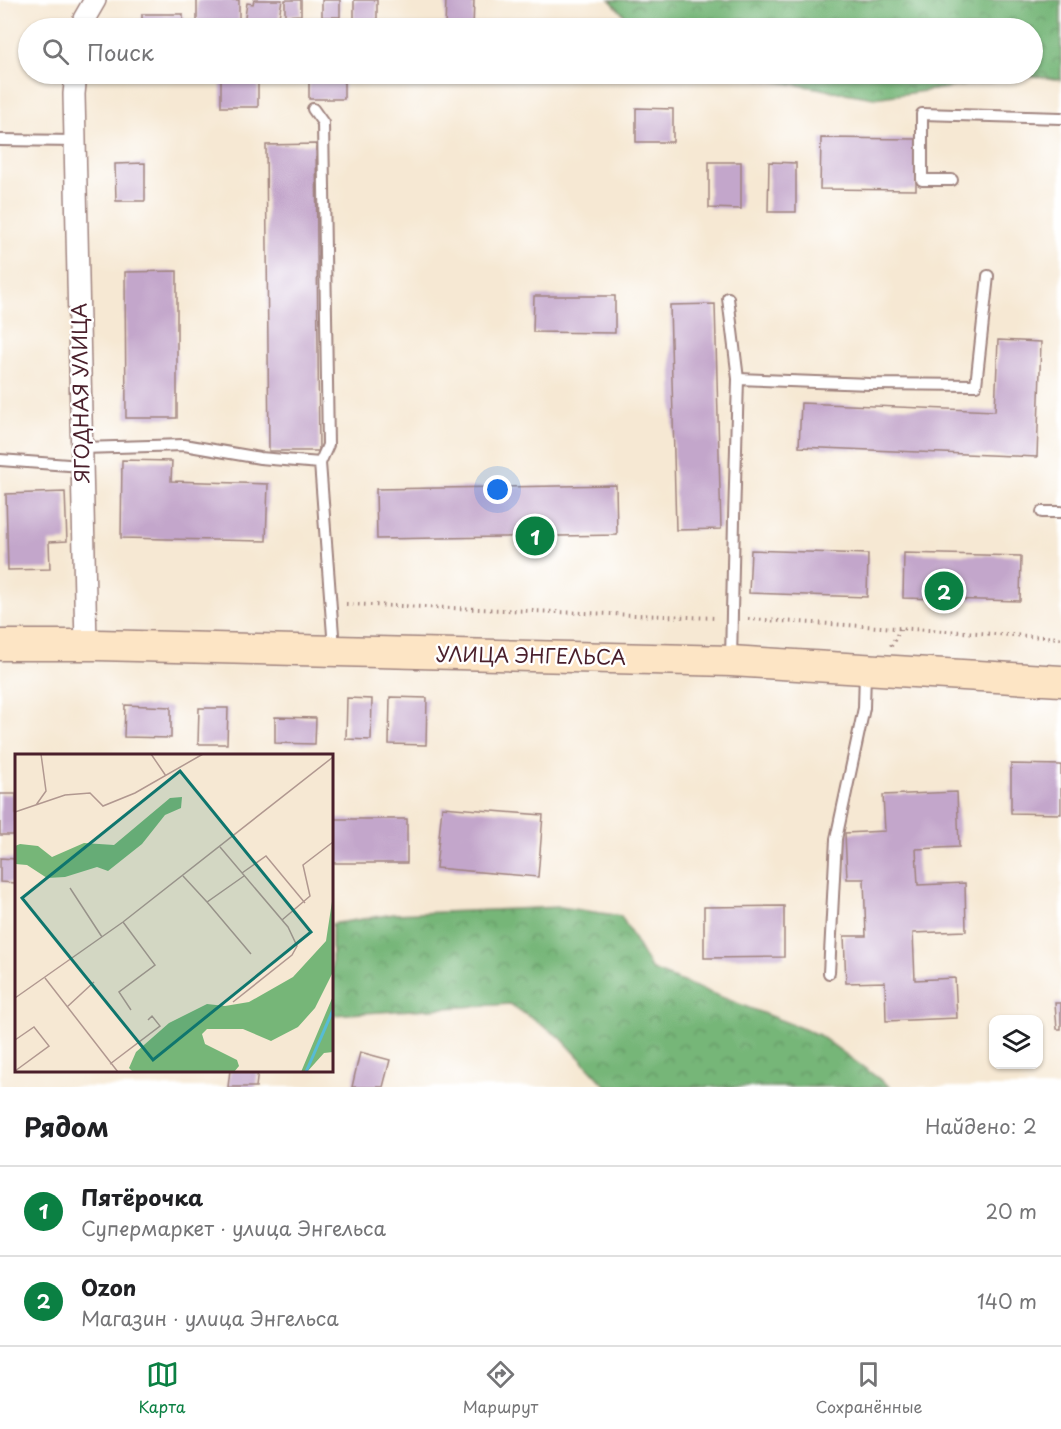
<!DOCTYPE html>
<html lang="ru">
<meta charset="utf-8">
<style>
body{margin:0;font-family:"Playpen Sans",sans-serif;background:#f6f6f6;color:#202124}
.controls{position:absolute;right:18px;bottom:18px;display:grid;overflow:hidden;border-radius:12px;box-shadow:0 2px 4px #0004}
.controls button{width:54px;height:54px;display:grid;place-items:center;padding:0;border:0;border-bottom:2px solid #e0e0e0;background:#fff;color:#202124;font:30px sans-serif}
.you{position:absolute;left:498px;top:490px;width:21px;height:21px;margin:-15px;border:4px solid #fff;border-radius:50%;background:#1a73e8;box-shadow:0 0 0 9px #1a73e833}
.badge{display:grid;place-items:center;width:39px;height:39px;border-radius:50%;background:#0b8043;color:#fff;font-size:20px;font-weight:700}
.pin{position:absolute;translate:-50% -50%;border:3px solid #fff;box-shadow:0 2px 6px #0006}
.list{margin:0;padding:0;list-style:none}
h2{display:flex;justify-content:space-between;align-items:center;height:78px;margin:0;padding:0 24px;font-size:26px}
h2 small{font-size:20px;font-weight:400;color:#757577}
.list li{display:grid;grid-template-columns:39px 1fr auto;gap:18px;align-items:center;box-sizing:border-box;height:90px;padding:0 24px;border-top:2px solid #e0e0e0}
.list b{display:block;font-size:22px;white-space:nowrap}
.list p{margin:0;font-size:20px;white-space:nowrap;color:#757577}
.list em{font-size:20px;font-style:normal;color:#757577}
.icon{flex:none;width:33px;height:33px;fill:none;stroke:currentColor;stroke-width:2;stroke-linecap:round;stroke-linejoin:round}
.map{position:relative;flex:none;width:1061px;height:1087px;overflow:hidden}
.search{position:absolute;background:#fff;box-shadow:0 2px 4px #0004;left:18px;right:18px;top:18px;height:66px;display:flex;align-items:center;gap:15px;box-sizing:border-box;padding:0 21px;border-radius:33px;color:#757577;font-size:22px}
.sheet{height:258px;background:#fff}
nav{display:flex;justify-content:space-around;align-items:center;box-sizing:border-box;height:84px;border-top:2px solid #e0e0e0;background:#fff;font-size:16px;color:#757577}
nav a{display:grid;justify-items:center;gap:3px}
nav .on{color:#0b8043}
.map>svg:first-child{display:block}
.forest{fill:url(#forest-crowns);stroke:#606a52;stroke-width:1.5}
.building{fill:#c3a6cb}
.lines{fill:none;stroke-linecap:round;stroke-linejoin:round}
.service-casing{stroke:#a0847f;stroke-width:14}
.minor-casing{stroke:#a0847f;stroke-width:24}
.secondary-casing{stroke:#a0847f;stroke-width:33}
.path{stroke:#a0847f;stroke-width:4;stroke-dasharray:1.5 4.5;stroke-linecap:butt}
.service{stroke:#fff;stroke-width:10}
.minor{stroke:#fff;stroke-width:21}
.secondary{stroke:#fde5c5;stroke-width:30}
.labels{text-anchor:middle;stroke-width:5;stroke-linejoin:round;paint-order:stroke}
.street-label{font-size:20px;fill:#4a1f2b;stroke:#fff}
.inset-river{fill:none;stroke:#57bcd5;stroke-width:3}
.inset-road{fill:none;stroke:#b19890;stroke-width:1.5}
.view{fill:#0f766e;fill-opacity:0.15;stroke:#0f766e;stroke-width:3}
.inset-edge{fill:none;stroke:#4a1f2b;stroke-width:3}
</style>
<div class="map">
<svg width="1061" height="1087" viewBox="0 0 1061 1087">
<defs>
<pattern id="forest-crowns" width="20" height="18" patternUnits="userSpaceOnUse" patternTransform="scale(1.5)"><rect width="20" height="18" fill="#76b678"/><path d="M2 6a3 3 0 1 1 6 0M12 15a3 3 0 1 1 6 0" fill="none" stroke="#639363"/></pattern>
</defs>
<rect width="100%" height="100%" fill="#fff"/>
<filter id="ink" filterUnits="userSpaceOnUse"><feTurbulence type="fractalNoise" baseFrequency=".0167" numOctaves="2"/><feDisplacementMap in="SourceGraphic" scale="12" xChannelSelector="R" yChannelSelector="G"/><feConvolveMatrix kernelMatrix="1 2 1 2 8 2 1 2 1" color-interpolation-filters="sRGB"/></filter>
<filter id="wash" filterUnits="userSpaceOnUse"><feTurbulence type="fractalNoise" baseFrequency=".008" numOctaves="4" result="noise"/><feDisplacementMap in="SourceGraphic" scale="24" xChannelSelector="R" yChannelSelector="G"/><feGaussianBlur stdDeviation="1.35" result="paint"/><feColorMatrix in="noise" values="0 0 0 0 0 0 0 0 0 0 0 0 0 0 0 0 0 1.4 0 .05"/><feComposite in="paint" operator="in"/></filter>
<g filter="url(#wash)">
<rect width="100%" height="100%" fill="#f6e8d3"/>
<g class="forest">
<polygon points="610,0 1061,0 1061,80 1033,76 874,98 733,74 1032,74 1032,28 636,28"/>
<polygon points="560,907 621,916 652,970 819,1035 890,1087 607,1087 561,1038 510,1004 332,1015 332,924 394,914"/>
</g>
<g id="blocks">
<g class="building">
<rect x="197" y="0" width="42" height="25"/>
<polygon points="254,0 282,0 277,28 244,24 247,3 253,4"/>
<polygon points="285,0 301,0 301,15 285,16"/>
<rect x="322" y="0" width="18" height="17"/>
<rect x="354" y="0" width="23" height="28"/>
<polygon points="446,0 474,0 473,28 445,28"/>
<rect x="142" y="14" width="41" height="14"/>
<polygon points="568,20 604,21 604,28 568,28"/>
<polygon points="499,24 539,25 539,28 499,28"/>
<rect x="309" y="74" width="35" height="25"/>
<rect x="221" y="77" width="37" height="30"/>
<polygon points="636,108 673,109 673,142 636,142"/>
<polygon points="821,138 916,139 916,190 820,189"/>
<polygon points="316,144 319,451 269,451 266,145"/>
<polygon points="709,162 741,162 741,209 709,208"/>
<polygon points="769,162 796,163 796,212 768,212"/>
<polygon points="145,163 145,201 116,201 115,164"/>
<polygon points="177,271 177,418 126,418 125,272"/>
<polygon points="534,296 615,296 615,333 533,332"/>
<polygon points="715,304 721,529 676,530 670,305"/>
<polygon points="998,340 1041,342 1037,457 799,447 801,403 995,411"/>
<polygon points="122,460 172,461 171,481 268,484 266,541 121,538"/>
<polygon points="616,485 617,535 377,539 376,489"/>
<polygon points="65,492 67,541 49,542 50,569 8,570 6,494"/>
<polygon points="751,550 868,554 867,597 749,593"/>
<polygon points="904,553 1021,556 1020,601 903,598"/>
<polygon points="390,697 427,698 426,745 389,744"/>
<polygon points="347,698 372,699 371,740 346,739"/>
<polygon points="125,705 171,707 171,738 124,737"/>
<polygon points="199,708 228,708 227,744 198,744"/>
<polygon points="275,717 316,718 315,744 275,743"/>
<polygon points="1011,764 1061,765 1061,814 1011,813"/>
<polygon points="957,792 959,847 916,849 918,885 965,883 966,931 913,933 915,980 955,978 957,1018 886,1021 885,982 846,983 844,936 866,936 864,879 847,879 845,833 885,831 883,795"/>
<rect x="0" y="794" width="16" height="41"/>
<polygon points="442,807 543,815 538,877 436,868"/>
<rect x="332" y="819" width="75" height="44"/>
<polygon points="0,858 16,859 16,883 0,882"/>
<polygon points="784,906 784,957 704,958 704,907"/>
<polygon points="1055,1003 1061,1003 1061,1029 1057,1029"/>
<polygon points="360,1052 390,1060 383,1087 352,1087"/>
<polygon points="230,1070 258,1070 256,1087 228,1087"/>
</g>
</g>
</g>
<g filter="url(#ink)">
<use href="#blocks" fill-opacity="0" stroke="#a0847f" stroke-width="1.5"/>
<g class="lines">
<defs>
<g id="service">
<polyline points="313,109 323,123 328,445 320,463"/>
<polyline points="0,140 75,141"/>
<polyline points="952,180 922,180 922,114 1061,118"/>
<polyline points="728,298 738,379"/>
<polyline points="82,448 184,445 260,458 320,463 334,648"/>
<polyline points="0,460 82,466"/>
<polyline points="1042,512 1061,512"/>
<polyline points="731,660 734,519 738,379 870,384 976,385 988,276"/>
<polyline points="829,973 836,839 864,708 865,672"/>
</g>
<g id="minor">
<polyline points="82,28 84,19 95,0"/>
<polyline points="76,74 74,94 86,645"/>
</g>
<polyline id="secondary" points="0,645 98,645 731,661 1061,681"/>
</defs>
<use href="#service" class="service-casing"/>
<use href="#minor" class="minor-casing"/>
<use href="#secondary" class="secondary-casing"/>
<g class="path">
<polyline points="346,604 716,618"/>
<polyline points="748,619 1061,638"/>
<polyline points="891,646 901,628"/>
</g>
<use href="#service" class="service"/>
<use href="#minor" class="minor"/>
<use href="#secondary" class="secondary"/>
</g>
</g>
<g class="labels">
<g class="street-label">
<text transform="translate(81 393) rotate(-91)" y="7">ЯГОДНАЯ УЛИЦА</text>
<text transform="translate(531 656) rotate(1)" y="7">УЛИЦА ЭНГЕЛЬСА</text>
</g>
</g>
<g transform="translate(15 754)">
<rect width="318" height="318" fill="#f6e8d3"/>
<path d="M 167,43 L 166,54 L 150,61 L 127,90 L 93,117 L 82,113 L 50,123 L 32,124 L 12,111 L 0,110 L 0,92 L 5,90 L 23,92 L 37,103 L 69,89 L 99,91 L 155,44 ZM 318,141 L 318,218 L 300,254 L 283,273 L 256,287 L 228,275 L 192,275 L 187,280 L 190,290 L 222,306 L 224,312 L 219,318 L 118,318 L 114,314 L 121,298 L 154,269 L 192,250 L 210,252 L 234,248 L 278,223 L 311,187 ZM 318,242 L 318,298 L 309,299 L 292,318 L 286,318 Z" fill="#76b678"/>
<path class="inset-river" d="M 291,318 L 318,256"/>
<path class="inset-road" d="M 136,0 L 151,22M 21,51 L 31,37 L 26,0M 0,58 L 50,41 L 75,39 L 88,52 L 120,39 L 188,0M 205,93 L 273,173 L 282,192 L 277,201 L 218,248M 227,119 L 251,102 L 290,149M 168,122 L 192,148 L 229,122M 55,134 L 87,183M 192,148 L 236,200M 267,166 L 295,142 L 288,111 L 318,88M 108,168 L 140,211 L 104,238 L 116,256M 30,224 L 103,318M 0,244 L 108,168 L 318,3M 52,253 L 79,228M 0,286 L 19,273 L 34,292 L 0,317M 95,310 L 145,272 L 137,262 L 133,266"/>
<path class="view" d="M 165,17 L 296,178 L 138,306 L 7,144 Z"/>
<rect width="318" height="318" class="inset-edge"/>
</g>
</svg>
<div class="controls">
<button><svg class="icon" aria-label="layers" viewBox="0 0 24 24"><path d="M12 4l9 5-9 5-9-5zM3 14l9 5 9-5"/></svg></button>
</div>
<div class="you"></div>
<div class="pin badge" style="left:535px;top:536px">1</div>
<div class="pin badge" style="left:944px;top:591px">2</div>
<div class="search"><svg class="icon" aria-label="search" viewBox="0 0 24 24"><circle cx="10" cy="10" r="6"/><path d="M15 15l6 6"/></svg>Поиск</div>
</div>
<section class="sheet">
<h2>Рядом<small>Найдено: 2</small></h2>
<ul class="list">
<li><span class="badge">1</span><div><b>Пятёрочка</b><p>Супермаркет · улица Энгельса</p></div><em>20 m</em></li>
<li><span class="badge">2</span><div><b>Ozon</b><p>Магазин · улица Энгельса</p></div><em>140 m</em></li>
</ul>
</section>
<nav>
<a class="on"><svg class="icon" aria-label="map" viewBox="0 0 24 24"><path d="M3 6l6-2 6 2 6-2v14l-6 2-6-2-6 2zM9 4v14M15 6v14"/></svg>Карта</a>
<a><svg class="icon" aria-label="directions" viewBox="0 0 24 24"><path d="M12 3l9 9-9 9-9-9zM9 14v-3h6M13 9l2 2-2 2"/></svg>Маршрут</a>
<a><svg class="icon" aria-label="saved" viewBox="0 0 24 24"><path d="M7 4h10v16l-5-4-5 4z"/></svg>Сохранённые</a>
</nav>
